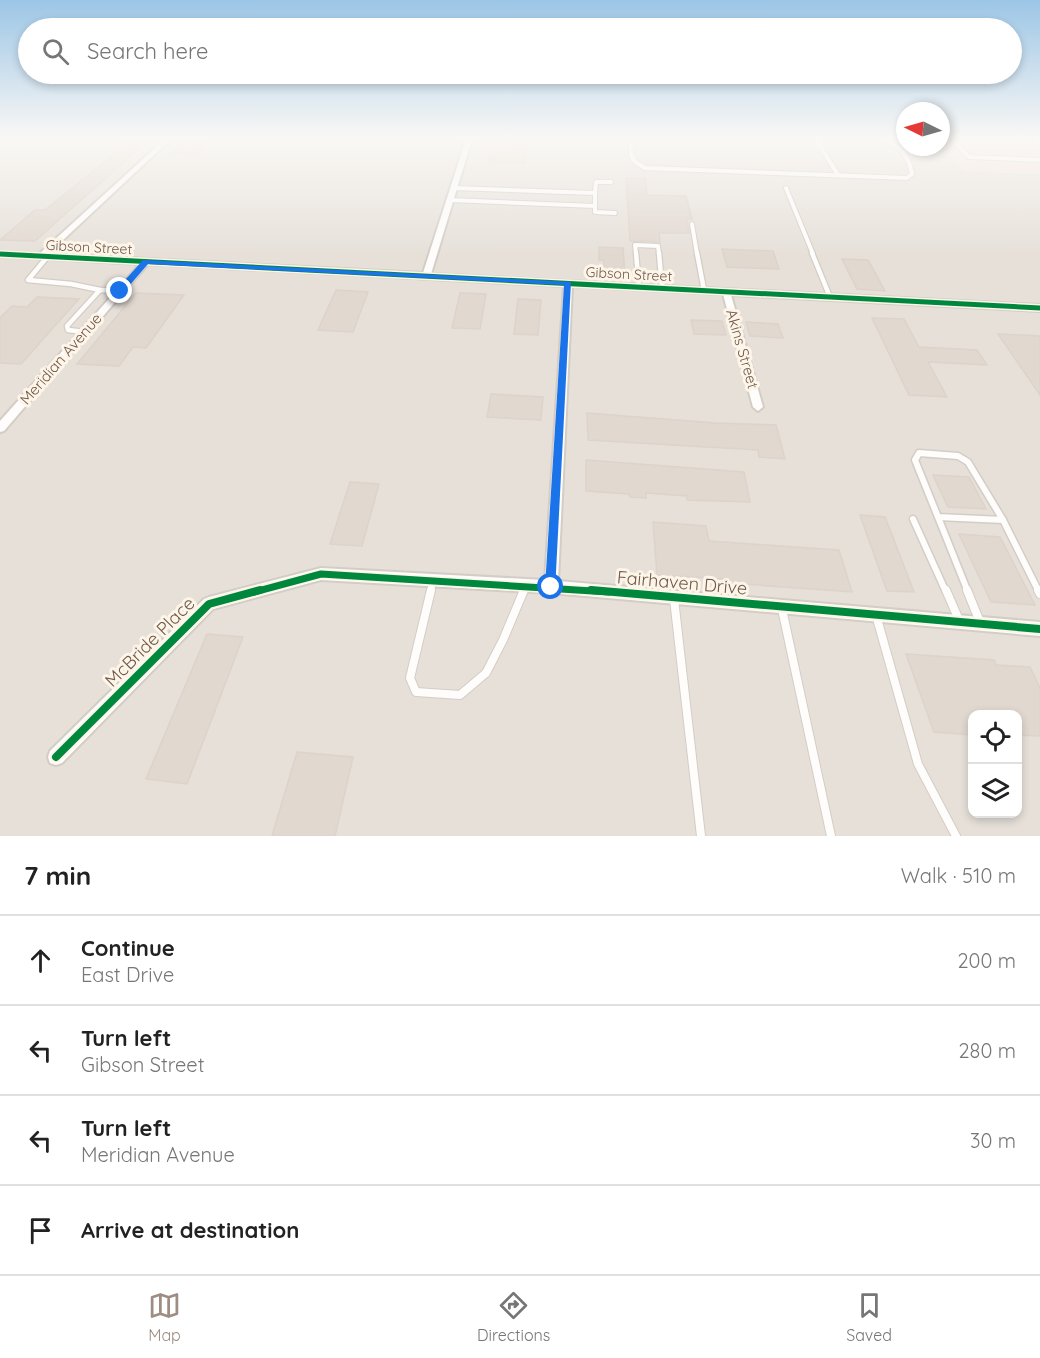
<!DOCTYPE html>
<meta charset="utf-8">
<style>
body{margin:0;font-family:Quicksand,sans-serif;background:#f6f6f6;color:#222}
.controls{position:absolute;right:18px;bottom:18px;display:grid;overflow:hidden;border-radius:12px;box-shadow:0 3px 9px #0003}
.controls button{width:54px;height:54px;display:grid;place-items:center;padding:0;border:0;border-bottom:2px solid #e0e0e0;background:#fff;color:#222;font:30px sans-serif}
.compass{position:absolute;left:896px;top:102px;width:54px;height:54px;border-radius:50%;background:#fff;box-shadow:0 3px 9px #0003;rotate:275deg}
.stop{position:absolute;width:18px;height:18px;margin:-14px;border:4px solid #1a73e8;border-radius:50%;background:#fff}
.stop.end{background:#1a73e8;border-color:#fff;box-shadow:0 2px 6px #0008}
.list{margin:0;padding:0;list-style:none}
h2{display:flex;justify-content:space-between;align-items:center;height:78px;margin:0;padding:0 24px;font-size:26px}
h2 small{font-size:20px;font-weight:400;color:#767676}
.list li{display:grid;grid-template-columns:39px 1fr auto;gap:18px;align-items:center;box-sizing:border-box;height:90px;padding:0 24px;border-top:2px solid #e0e0e0}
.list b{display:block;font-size:22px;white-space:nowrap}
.list p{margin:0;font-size:20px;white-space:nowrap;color:#767676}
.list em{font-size:20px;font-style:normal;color:#767676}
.icon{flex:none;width:33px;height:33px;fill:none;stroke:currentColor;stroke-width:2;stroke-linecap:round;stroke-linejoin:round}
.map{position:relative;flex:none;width:1040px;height:836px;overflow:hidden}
.search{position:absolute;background:#fff;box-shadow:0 3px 9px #0003;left:18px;right:18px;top:18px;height:66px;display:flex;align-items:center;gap:15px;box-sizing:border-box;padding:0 21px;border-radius:33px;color:#767676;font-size:22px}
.sheet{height:438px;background:#fff}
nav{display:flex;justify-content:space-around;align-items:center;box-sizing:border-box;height:84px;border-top:2px solid #e0e0e0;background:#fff;font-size:16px;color:#767676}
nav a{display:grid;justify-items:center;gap:3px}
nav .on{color:#9e8d82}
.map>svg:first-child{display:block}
.commercial{fill:#f2e2d9}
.industrial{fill:#e6e0d9;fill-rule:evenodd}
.building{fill:#e1d8d0;stroke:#ddd3cb;stroke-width:1.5}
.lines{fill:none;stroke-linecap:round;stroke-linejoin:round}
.service-far3-casing{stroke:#d3cdc6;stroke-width:6}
.service-far2-casing{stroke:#d3cdc6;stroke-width:7}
.service-far1-casing{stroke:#d3cdc6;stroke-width:9}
.service-casing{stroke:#d3cdc6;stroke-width:10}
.minor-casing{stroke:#d3cdc6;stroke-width:4}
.service-far3{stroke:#fefdfc;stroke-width:4}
.service-far2{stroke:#fefdfc;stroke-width:4.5}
.service-far1{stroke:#fefdfc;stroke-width:6}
.service{stroke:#fefdfc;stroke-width:8}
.minor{fill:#fefdfc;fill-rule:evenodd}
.cycleway-far3-casing{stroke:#fdf5e8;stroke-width:6}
.cycleway-far2-casing{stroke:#fdf5e8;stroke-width:8}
.cycleway-far1-casing{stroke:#fdf5e8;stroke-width:10}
.cycleway-casing{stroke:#fdf5e8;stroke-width:12}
.cycleway-far3{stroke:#00873e;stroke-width:4}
.cycleway-far2{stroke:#00873e;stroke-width:5}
.cycleway-far1{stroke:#00873e;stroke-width:7}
.cycleway{stroke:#00873e;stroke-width:8}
.route{fill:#1a73e8}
.labels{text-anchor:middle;stroke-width:6;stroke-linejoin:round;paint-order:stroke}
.far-street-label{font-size:14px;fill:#6f584b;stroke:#fdf5e8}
.street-label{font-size:15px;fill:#6f584b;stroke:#fdf5e8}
.near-street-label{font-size:18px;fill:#6f584b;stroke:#fdf5e8}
</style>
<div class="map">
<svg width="1040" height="836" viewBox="0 0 1040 836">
<rect width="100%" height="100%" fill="#f5f0e8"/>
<polygon class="commercial" points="941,139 1040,139 1040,174 964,171 941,144"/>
<path class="industrial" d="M 0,139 L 905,139 L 905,147 L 941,147 L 941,144 L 964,171 L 1040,174 L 1040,836 L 0,836 ZM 972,714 L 1018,714 L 1018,814 L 972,814 Z"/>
<g class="building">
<polygon points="133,139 150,139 35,241 0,240 35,210 45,210"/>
<polygon points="186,139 211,139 197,154 171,153"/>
<polygon points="492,144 528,145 525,163 488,162"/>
<polygon points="626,178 645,178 647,195 686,196 692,219 687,219 689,233 659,233 660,242 630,241"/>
<polygon points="599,247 623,248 625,275 605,274 604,260 599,260"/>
<polygon points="722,249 773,251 779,269 727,267"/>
<polygon points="842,259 868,260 885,291 857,289"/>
<polygon points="336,290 368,292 353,332 318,330"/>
<polygon points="136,293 184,295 146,348 133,347 119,366 77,364"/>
<polygon points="460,293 486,294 480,329 452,328"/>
<polygon points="37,297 79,299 21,364 0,363 0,318 12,306 27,307"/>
<polygon points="518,299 541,300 538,335 514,334"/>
<polygon points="872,318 904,319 919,347 977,350 987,365 928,362 947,397 909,395"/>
<polygon points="691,320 722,321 726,335 694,334"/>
<polygon points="746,322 778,324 783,338 750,336"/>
<polygon points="998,334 1040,336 1040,395"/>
<polygon points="491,394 543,397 541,420 487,417"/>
<polygon points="587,413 715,423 776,425 785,459 759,457 758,450 588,440"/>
<polygon points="586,460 744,472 750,502 687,500 687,496 646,493 646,498 630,497 629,494 586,491"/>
<polygon points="933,475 969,477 986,509 948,507"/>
<polygon points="350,482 379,484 362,546 330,544"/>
<polygon points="860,515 885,517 914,592 887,591"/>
<polygon points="653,522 706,526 709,541 839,550 852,592 728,583 727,579 657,575"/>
<polygon points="959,534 1000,537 1035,605 991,602"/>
<polygon points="207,634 243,637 187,784 146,779"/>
<polygon points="906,654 994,660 996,665 1030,667 1040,688 1040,736 1017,735 1017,714 972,714 972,735 934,732"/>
<polygon points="297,752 353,757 335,836 272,836"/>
</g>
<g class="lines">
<defs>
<g id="service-far3">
<path d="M 632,139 C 629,156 630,160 645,168 L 907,178 L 912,174 C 909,156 900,146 883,139"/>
<polyline points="815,139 821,147"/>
<polyline points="952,139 969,157 1040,160"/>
<polyline points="1034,139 1040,144"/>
<polyline points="822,149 838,175"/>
<polyline points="786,188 813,254"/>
<polyline points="595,193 596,182 611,182"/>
<polyline points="450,200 595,206 595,193 454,188"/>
<polyline points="595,206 595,212 615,213"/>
<polyline points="692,224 697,254"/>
<polyline points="636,254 635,245 658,246 659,254"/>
</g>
<g id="service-far2">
<polyline points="636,253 639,287"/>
<polyline points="659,253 662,288"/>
<polyline points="697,253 704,290"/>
<polyline points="812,253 830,297"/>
<polyline points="48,256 28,280 71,284 100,290 67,326 68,330 85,332"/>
<polyline points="100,290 120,291"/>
</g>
<g id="service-far1">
<polygon points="919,453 958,456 968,462 1003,520 938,517 915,460"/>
<polyline points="938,517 968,592"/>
<polyline points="913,519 946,592"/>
<polyline points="1003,520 1039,592"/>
<polyline points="430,592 433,581"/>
<polyline points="523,592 525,587"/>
</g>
<g id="service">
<polyline points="431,590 410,678 416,692 460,695 486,673 503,640 524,590"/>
<polyline points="946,590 959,620"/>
<polyline points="967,590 980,622"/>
<polyline points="1038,590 1040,594"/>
<polyline points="674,599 701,836"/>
<polyline points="782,609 831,836"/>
<polyline points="876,615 918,764 956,836"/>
</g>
<polygon id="minor" points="165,139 171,139 48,254 423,273 466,139 472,139 431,274 1040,305 1040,311 731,295 763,407 758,411 753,407 723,294 572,286 558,581 1040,622 1040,636 551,593 321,580 213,609 62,763 56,765 50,763 48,757 50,751 204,599 209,597 321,568 545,580 564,286 148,264 4,431 0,432 0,421 140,264 0,256 0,252 39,254"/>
</defs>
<use href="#service-far3" class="service-far3-casing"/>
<use href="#service-far2" class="service-far2-casing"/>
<use href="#service-far1" class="service-far1-casing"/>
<use href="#service" class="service-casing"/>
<use href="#minor" class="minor-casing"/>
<use href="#service-far3" class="service-far3"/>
<use href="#service-far2" class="service-far2"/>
<use href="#service-far1" class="service-far1"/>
<use href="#service" class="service"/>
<use href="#minor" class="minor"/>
<defs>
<polyline id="cycleway-far3" points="0,254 4,254"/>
<polyline id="cycleway-far2" points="0,254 1040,308"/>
<polyline id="cycleway-far1" points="254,592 321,574 609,592"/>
<g id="cycleway">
<polyline points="591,590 1040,629"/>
<polyline points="56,757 209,604 260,590"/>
</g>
</defs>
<use href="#cycleway-far3" class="cycleway-far3-casing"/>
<use href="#cycleway-far2" class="cycleway-far2-casing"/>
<use href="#cycleway-far1" class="cycleway-far1-casing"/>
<use href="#cycleway" class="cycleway-casing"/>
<use href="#cycleway-far3" class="cycleway-far3"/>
<use href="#cycleway-far2" class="cycleway-far2"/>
<use href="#cycleway-far1" class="cycleway-far1"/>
<use href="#cycleway" class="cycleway"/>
</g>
<linearGradient id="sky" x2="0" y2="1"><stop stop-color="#9cc6e6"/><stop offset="0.54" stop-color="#faf8f5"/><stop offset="1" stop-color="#faf8f5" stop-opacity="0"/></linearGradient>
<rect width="1040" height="256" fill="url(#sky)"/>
<polygon class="route" points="143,260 571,282 555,591 546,591 545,587 564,285 148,264 123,293 117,293 117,289"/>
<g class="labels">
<g class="far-street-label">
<text transform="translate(89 247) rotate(3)" y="5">Gibson Street</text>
<text transform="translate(629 274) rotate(3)" y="5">Gibson Street</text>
</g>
<g class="street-label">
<text transform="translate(742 349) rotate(74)" y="5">Akins Street</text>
<text transform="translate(61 359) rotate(-49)" y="5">Meridian Avenue</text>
</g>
<g class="near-street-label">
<text transform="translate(682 583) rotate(5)" y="6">Fairhaven Drive</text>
<text transform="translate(150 642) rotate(-45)" y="6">McBride Place</text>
</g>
</g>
</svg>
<div class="controls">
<button><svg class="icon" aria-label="locate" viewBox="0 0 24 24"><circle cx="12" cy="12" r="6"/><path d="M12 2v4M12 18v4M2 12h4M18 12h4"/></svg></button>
<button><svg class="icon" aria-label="layers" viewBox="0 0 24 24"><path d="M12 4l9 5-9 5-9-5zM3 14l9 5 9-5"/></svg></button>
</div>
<svg class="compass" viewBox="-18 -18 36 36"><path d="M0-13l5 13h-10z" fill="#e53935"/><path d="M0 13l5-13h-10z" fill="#767676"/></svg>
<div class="stop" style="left:551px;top:587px"></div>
<div class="stop end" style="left:120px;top:291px"></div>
<div class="search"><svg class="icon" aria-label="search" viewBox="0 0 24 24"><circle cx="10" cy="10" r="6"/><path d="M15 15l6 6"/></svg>Search here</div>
</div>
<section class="sheet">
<h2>7 min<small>Walk · 510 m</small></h2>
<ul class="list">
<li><svg class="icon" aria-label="ahead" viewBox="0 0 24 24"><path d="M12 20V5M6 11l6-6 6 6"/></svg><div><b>Continue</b><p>East Drive</p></div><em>200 m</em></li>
<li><svg class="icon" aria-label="left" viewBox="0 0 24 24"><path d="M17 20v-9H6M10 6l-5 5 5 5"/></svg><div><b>Turn left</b><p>Gibson Street</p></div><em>280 m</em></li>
<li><svg class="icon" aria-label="left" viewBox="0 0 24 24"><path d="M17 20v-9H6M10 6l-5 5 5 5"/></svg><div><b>Turn left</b><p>Meridian Avenue</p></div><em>30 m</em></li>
<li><svg class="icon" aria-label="arrive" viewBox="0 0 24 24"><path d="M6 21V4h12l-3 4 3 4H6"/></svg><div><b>Arrive at destination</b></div></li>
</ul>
</section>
<nav>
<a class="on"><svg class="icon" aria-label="map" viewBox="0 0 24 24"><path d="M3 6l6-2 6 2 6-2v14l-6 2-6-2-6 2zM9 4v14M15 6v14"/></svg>Map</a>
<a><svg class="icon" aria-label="directions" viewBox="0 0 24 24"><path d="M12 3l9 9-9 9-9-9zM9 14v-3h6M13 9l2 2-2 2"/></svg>Directions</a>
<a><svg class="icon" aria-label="saved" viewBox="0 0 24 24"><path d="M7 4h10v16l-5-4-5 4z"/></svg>Saved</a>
</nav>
